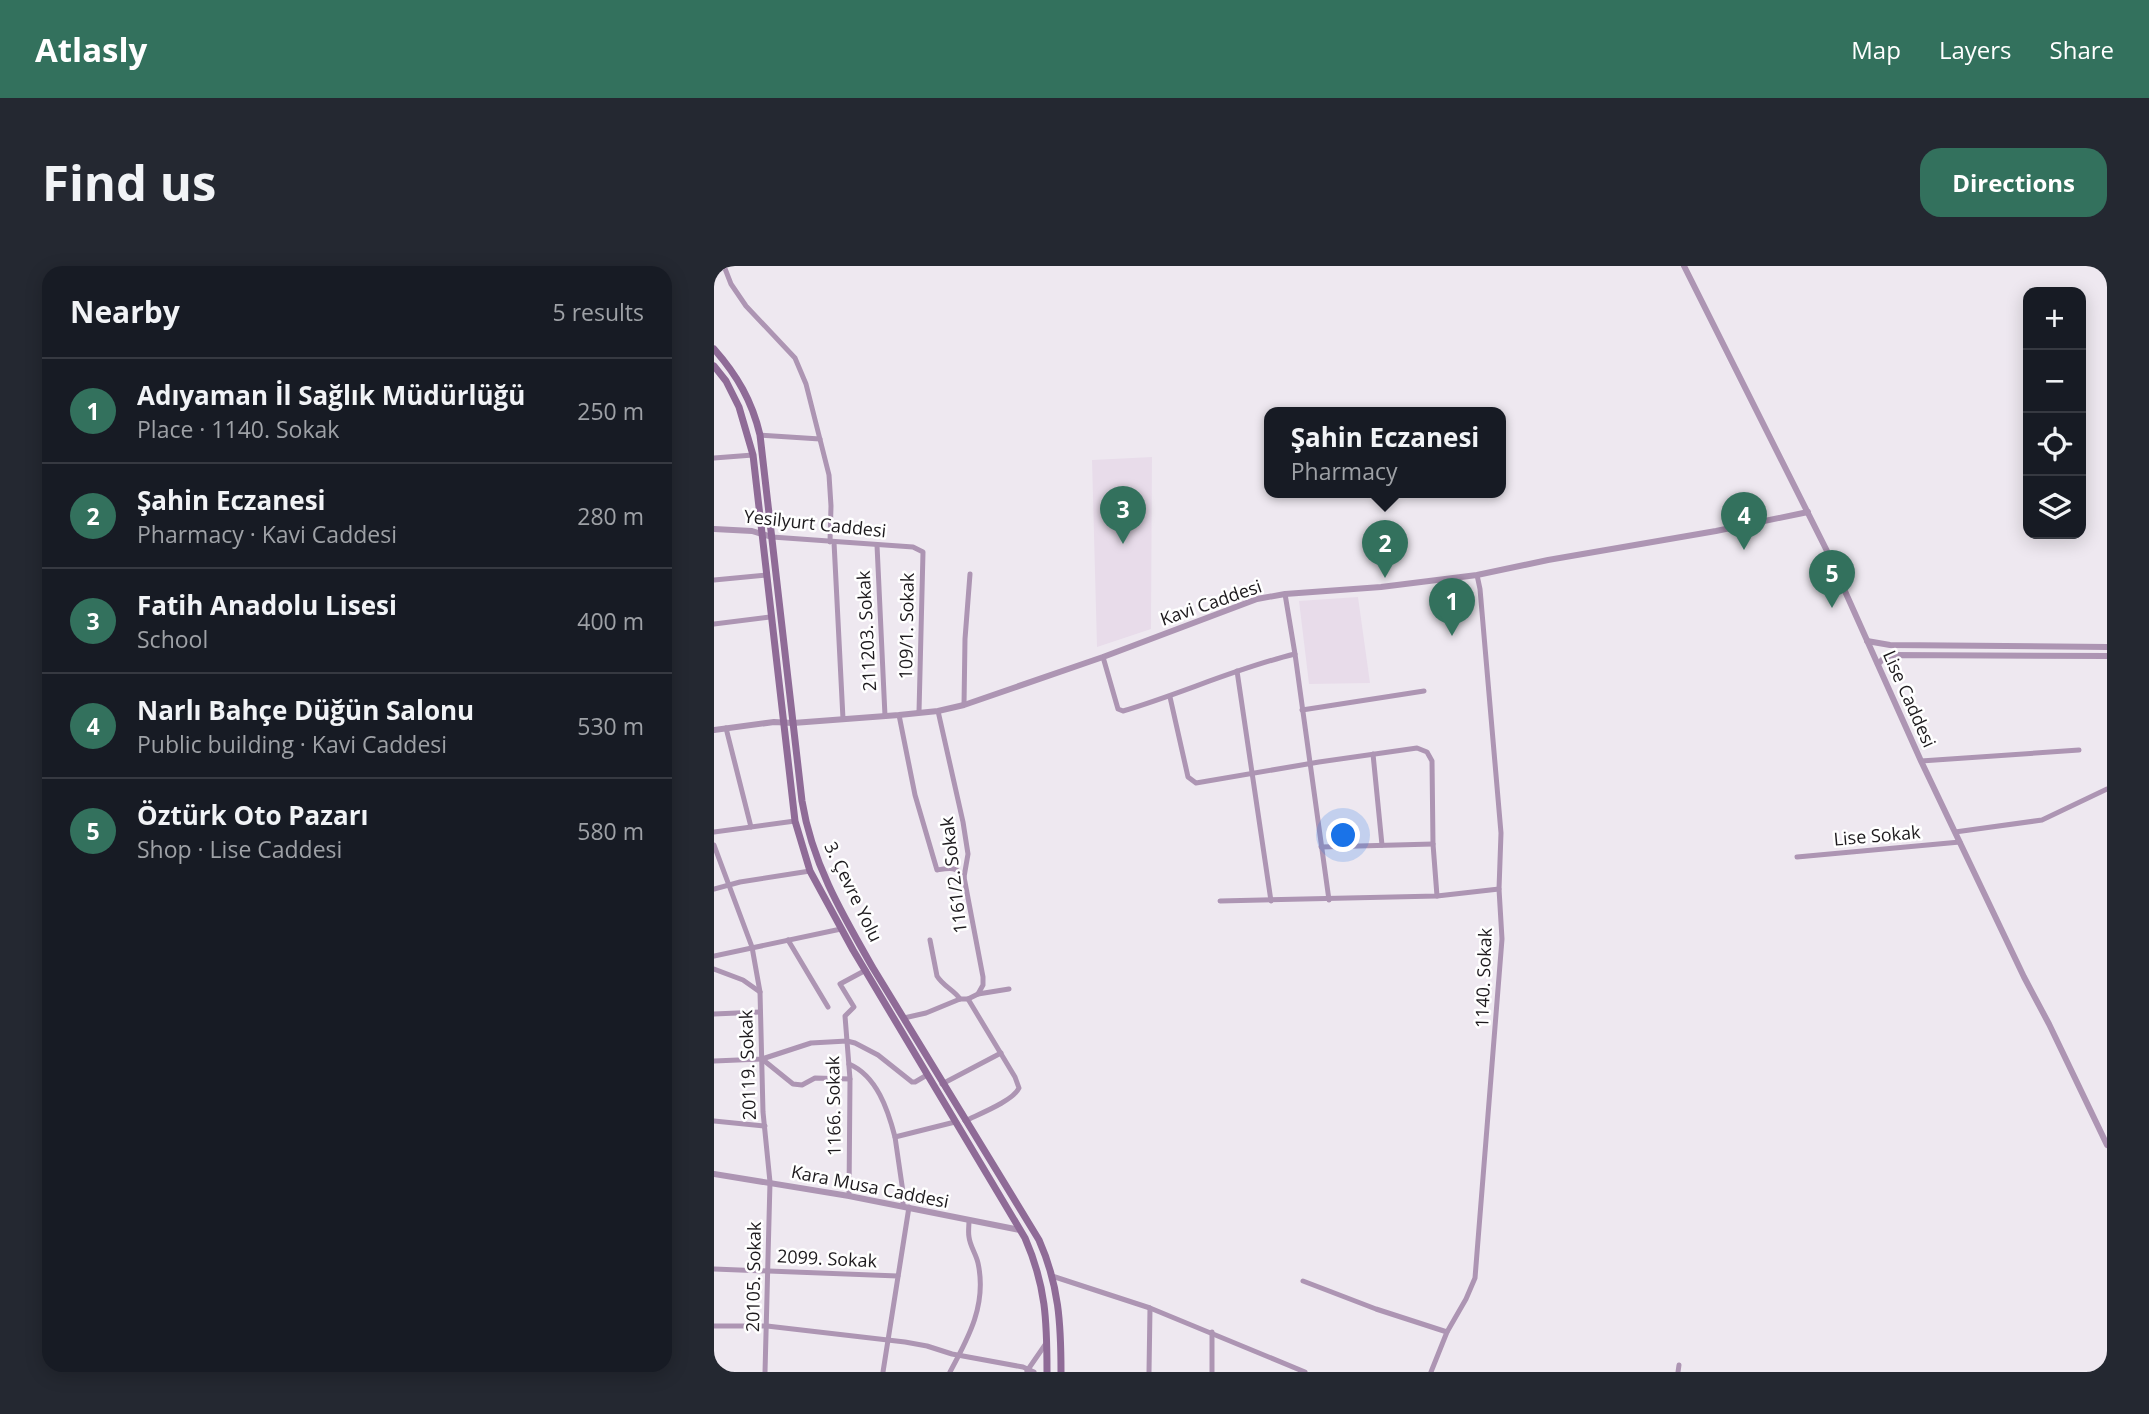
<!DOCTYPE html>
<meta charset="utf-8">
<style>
body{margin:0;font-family:"Open Sans",sans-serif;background:#242831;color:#f1f3f6}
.controls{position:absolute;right:21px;top:21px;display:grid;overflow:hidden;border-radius:14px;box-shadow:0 4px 18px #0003}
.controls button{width:63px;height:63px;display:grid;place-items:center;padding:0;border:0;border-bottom:2px solid #363941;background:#171b24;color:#f1f3f6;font:35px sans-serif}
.you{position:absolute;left:630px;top:570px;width:24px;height:24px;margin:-18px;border:5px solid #fff;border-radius:50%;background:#1a73e8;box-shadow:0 0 0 10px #1a73e833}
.badge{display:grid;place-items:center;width:46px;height:46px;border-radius:50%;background:#33715d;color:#fff;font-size:23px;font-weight:700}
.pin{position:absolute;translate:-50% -58px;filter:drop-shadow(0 2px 4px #0008)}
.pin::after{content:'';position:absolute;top:37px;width:24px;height:21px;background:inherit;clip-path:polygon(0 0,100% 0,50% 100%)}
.popup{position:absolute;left:550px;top:141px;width:242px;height:91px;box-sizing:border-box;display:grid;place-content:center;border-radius:14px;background:#171b24;filter:drop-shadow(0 2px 5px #0005);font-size:23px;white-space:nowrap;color:#9ea1a6}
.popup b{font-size:26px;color:#f1f3f6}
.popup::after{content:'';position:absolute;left:50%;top:100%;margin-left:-14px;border:14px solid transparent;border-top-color:#171b24}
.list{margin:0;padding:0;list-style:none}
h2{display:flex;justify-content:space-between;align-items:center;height:91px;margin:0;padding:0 28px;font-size:30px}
h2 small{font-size:23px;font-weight:400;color:#9ea1a6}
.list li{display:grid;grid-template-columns:46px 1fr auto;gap:21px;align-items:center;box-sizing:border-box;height:105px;padding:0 28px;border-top:2px solid #363941}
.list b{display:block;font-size:26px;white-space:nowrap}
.list p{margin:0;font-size:23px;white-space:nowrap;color:#9ea1a6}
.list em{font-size:23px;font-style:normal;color:#9ea1a6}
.icon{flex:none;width:38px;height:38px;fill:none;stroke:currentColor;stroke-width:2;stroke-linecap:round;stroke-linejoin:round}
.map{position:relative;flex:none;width:1393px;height:1106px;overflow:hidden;border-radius:21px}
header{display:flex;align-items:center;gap:42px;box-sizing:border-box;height:98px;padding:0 35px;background:#33715d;color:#fff}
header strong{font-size:33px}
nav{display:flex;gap:38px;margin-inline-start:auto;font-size:24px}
.intro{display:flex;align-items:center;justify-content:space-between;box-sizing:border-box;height:168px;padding:0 42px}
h1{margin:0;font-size:49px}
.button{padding:18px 32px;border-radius:21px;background:#33715d;color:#fff;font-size:24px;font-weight:700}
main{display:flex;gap:42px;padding:0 42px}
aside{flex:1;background:#171b24;border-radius:21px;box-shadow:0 4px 18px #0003}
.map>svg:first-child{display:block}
.built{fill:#e8dcea}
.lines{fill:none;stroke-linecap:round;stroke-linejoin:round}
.minor{stroke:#ad95b3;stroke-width:5}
.tertiary{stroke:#ad95b3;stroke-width:6}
.secondary{stroke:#8f6b97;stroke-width:7}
.labels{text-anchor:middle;stroke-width:5;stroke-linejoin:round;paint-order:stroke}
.street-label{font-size:18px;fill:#1d1a1d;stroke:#fff}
</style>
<header>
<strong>Atlasly</strong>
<nav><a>Map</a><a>Layers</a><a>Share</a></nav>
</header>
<div class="intro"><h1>Find us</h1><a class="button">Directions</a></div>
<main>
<aside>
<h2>Nearby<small>5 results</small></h2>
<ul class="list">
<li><span class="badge">1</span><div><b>Adıyaman İl Sağlık Müdürlüğü</b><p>Place · 1140. Sokak</p></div><em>250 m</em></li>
<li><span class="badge">2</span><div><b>Şahin Eczanesi</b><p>Pharmacy · Kavi Caddesi</p></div><em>280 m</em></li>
<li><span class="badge">3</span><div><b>Fatih Anadolu Lisesi</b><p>School</p></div><em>400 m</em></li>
<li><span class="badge">4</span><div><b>Narlı Bahçe Düğün Salonu</b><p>Public building · Kavi Caddesi</p></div><em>530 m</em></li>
<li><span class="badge">5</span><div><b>Öztürk Oto Pazarı</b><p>Shop · Lise Caddesi</p></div><em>580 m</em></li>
</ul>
</aside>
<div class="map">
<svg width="1393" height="1106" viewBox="0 0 1393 1106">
<rect width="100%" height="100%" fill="#eee8f0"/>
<g class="built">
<polygon points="438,191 437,363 383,381 378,194"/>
<polygon points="644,331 656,417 595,418 585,335"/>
</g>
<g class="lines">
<g class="minor">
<polyline points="10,0 17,18 32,40 81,92 92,118 115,209 117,240 116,276"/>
<polyline points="46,169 106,173"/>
<polyline points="0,192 39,189"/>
<polyline points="58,271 199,281 209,286 205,446"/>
<polyline points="120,276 129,453"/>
<polyline points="163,279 171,450"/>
<polyline points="0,314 52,309"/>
<polyline points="571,328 581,388 615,634"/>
<polyline points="0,358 56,351"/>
<path d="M 389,391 L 404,443 L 409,445 C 467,428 522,402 581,388"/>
<polyline points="523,405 557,635"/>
<polyline points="456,431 474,511 482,517 605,496 703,482 713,486 718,495 719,578 723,630"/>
<polyline points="250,439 251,373 256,308"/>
<polyline points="588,444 710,425"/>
<polyline points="224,445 249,556 254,588 250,611 269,711 269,719 264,728"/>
<path d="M 185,449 L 201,529 L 223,604 C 235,602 242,600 250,611"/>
<polyline points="12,462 37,561"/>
<polyline points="659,488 668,579"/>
<polyline points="1207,495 1365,484"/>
<polyline points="0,566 81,555"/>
<polyline points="1241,566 1328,554 1393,523"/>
<polyline points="0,579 38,681 46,726 49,846 56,916 51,1106"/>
<polyline points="607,581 719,578"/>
<polyline points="1083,591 1246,576"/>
<polyline points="0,623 26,616 96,605"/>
<polyline points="506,635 723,630 785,623"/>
<polyline points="74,674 114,741"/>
<path d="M 216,674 L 223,710 C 229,720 240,724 246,733"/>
<polyline points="0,690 127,663"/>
<polyline points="0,703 29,714 46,726"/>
<polyline points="0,748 46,746"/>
<polyline points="190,752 212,747 246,733 254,733 264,728 295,723"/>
<polyline points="48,793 79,818 88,819 101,812 136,813"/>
<polyline points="0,795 48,793 97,777 133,775 141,777 164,789 198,816 201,816 213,809"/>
<path d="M 135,798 C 163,810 174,844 181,871"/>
<polyline points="228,818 287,787"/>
<polyline points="0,855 51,860"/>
<path d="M 251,855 C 265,848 299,835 305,822 L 301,811 L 254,733"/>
<polyline points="135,930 136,813 131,750 140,741 126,718 152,704"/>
<polyline points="189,940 189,926 181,871 241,856"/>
<polyline points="0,1003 184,1010"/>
<polyline points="338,1010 436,1042 591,1106"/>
<polyline points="589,1015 662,1043 733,1066"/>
<polyline points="0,1060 53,1060 191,1076 213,1080 238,1088 309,1101 320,1106"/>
<polyline points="498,1066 498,1106"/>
<polyline points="313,1105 333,1076"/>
<polyline points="169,1106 195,941"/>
<path d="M 236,1106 C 255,1071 273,1038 264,997 C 262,988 256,980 255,971 C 254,966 255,960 255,955"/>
<polyline points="435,1106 436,1042"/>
<polyline points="717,1106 733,1066 752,1033 761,1012 788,673 785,623 787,567 766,323 763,309"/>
<polyline points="964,1106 965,1099"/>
</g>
<g class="tertiary">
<polyline points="970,0 1113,285 1207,495 1310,711 1335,758 1393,879"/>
<polyline points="0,263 38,265 58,271"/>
<polyline points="1153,375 1176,379 1393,381"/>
<polyline points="1164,398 1169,393 1177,389 1393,390"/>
<polyline points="0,464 60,456 79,457 185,449 224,445 250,439 389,391 543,333 571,328 667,321 763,309 834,294 1002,265 1094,246"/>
<polyline points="0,908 135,930 306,964"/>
</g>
<g class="secondary">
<path d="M 0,83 C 23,109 38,135 46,169 L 88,535 C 98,597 128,648 159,702 L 325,974 C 345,1019 347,1058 347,1106"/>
<path d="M 0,100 L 12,115 L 25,141 L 39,189 L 81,555 L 96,605 L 139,684 L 311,972 C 332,1020 333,1055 333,1106"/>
</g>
</g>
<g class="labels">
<g class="street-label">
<text transform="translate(101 258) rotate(6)" y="6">Yesilyurt Caddesi</text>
<text transform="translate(497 337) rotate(-19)" y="6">Kavi Caddesi</text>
<text transform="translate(193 360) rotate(-89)" y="6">109/1. Sokak</text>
<text transform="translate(153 365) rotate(-93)" y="6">211203. Sokak</text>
<text transform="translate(1195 433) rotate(66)" y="6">Lise Caddesi</text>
<text transform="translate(1163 570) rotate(-5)" y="6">Lise Sokak</text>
<text transform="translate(240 609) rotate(-97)" y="6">1161/2. Sokak</text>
<text transform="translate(139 626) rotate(64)" y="6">3. Çevre Yolu</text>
<text transform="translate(770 712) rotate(-88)" y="6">1140. Sokak</text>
<text transform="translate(34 799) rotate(-92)" y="6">20119. Sokak</text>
<text transform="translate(120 840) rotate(-91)" y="6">1166. Sokak</text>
<text transform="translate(156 921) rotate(11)" y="6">Kara Musa Caddesi</text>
<text transform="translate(113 993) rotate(3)" y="6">2099. Sokak</text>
<text transform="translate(40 1011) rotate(-89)" y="6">20105. Sokak</text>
</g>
</g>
</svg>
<div class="controls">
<button>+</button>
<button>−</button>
<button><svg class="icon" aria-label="locate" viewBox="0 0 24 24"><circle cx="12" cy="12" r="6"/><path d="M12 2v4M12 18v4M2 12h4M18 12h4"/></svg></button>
<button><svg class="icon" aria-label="layers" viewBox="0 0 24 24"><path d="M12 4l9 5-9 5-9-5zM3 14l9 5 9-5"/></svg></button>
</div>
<div class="you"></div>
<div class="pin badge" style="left:738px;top:370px">1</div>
<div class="pin badge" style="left:671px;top:312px">2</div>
<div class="popup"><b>Şahin Eczanesi</b>Pharmacy</div>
<div class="pin badge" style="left:409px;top:278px">3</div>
<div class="pin badge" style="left:1030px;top:284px">4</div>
<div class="pin badge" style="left:1118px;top:342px">5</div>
</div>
</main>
